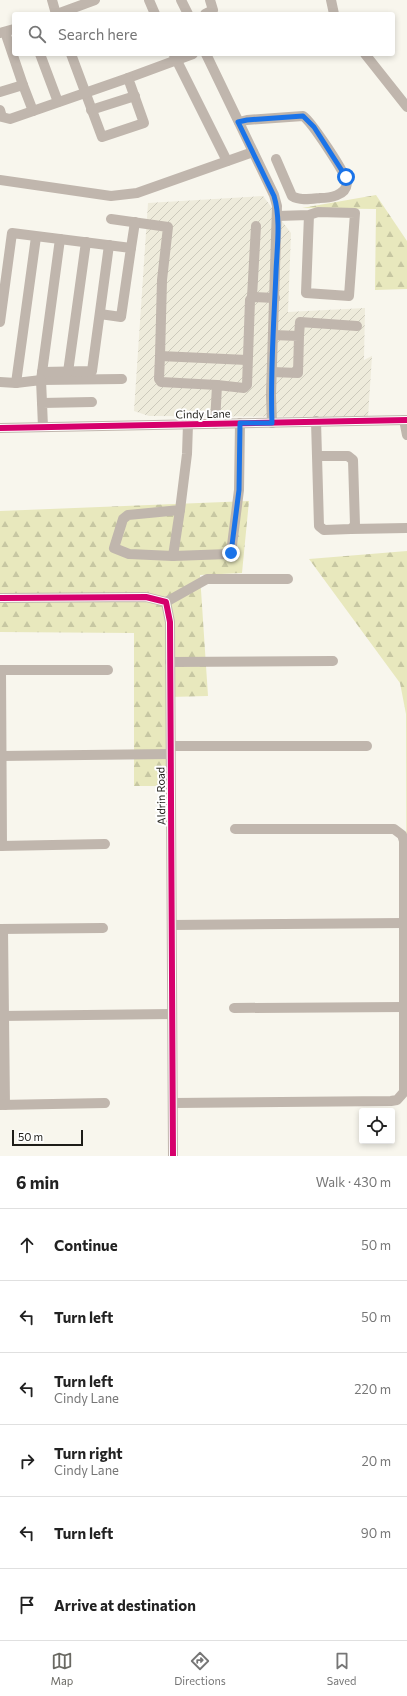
<!DOCTYPE html>
<meta charset="utf-8">
<style>
body{margin:0;font-family:Commissioner,sans-serif;background:#f2f2f2;color:#222}
.controls{position:absolute;right:12px;bottom:12px;display:grid;overflow:hidden;border-radius:4px;box-shadow:0 2px 6px #0003}
.controls button{width:36px;height:36px;display:grid;place-items:center;padding:0;border:0;border-bottom:1px solid #e0e0e0;background:#fff;color:#222;font:20px sans-serif}
.scale{position:absolute;left:12px;bottom:10px;width:71px;box-sizing:border-box;padding-left:4px;border:2px solid #1e1d18;border-top:0;font-size:11px;line-height:14px;white-space:nowrap;color:#1e1d18;-webkit-text-stroke:3px #fff;paint-order:stroke}
.stop{position:absolute;width:12px;height:12px;margin:-9px;border:3px solid #1a73e8;border-radius:50%;background:#fff}
.stop.end{background:#1a73e8;border-color:#fff;box-shadow:0 1px 4px #0008}
.list{margin:0;padding:0;list-style:none}
h2{display:flex;justify-content:space-between;align-items:center;height:52px;margin:0;padding:0 16px;font-size:17px}
h2 small{font-size:13px;font-weight:400;color:#767676}
.list li{display:grid;grid-template-columns:26px 1fr auto;gap:12px;align-items:center;box-sizing:border-box;height:72px;padding:0 16px;border-top:1px solid #e0e0e0}
.list b{display:block;font-size:15px;white-space:nowrap}
.list p{margin:0;font-size:13px;white-space:nowrap;color:#767676}
.list em{font-size:13px;font-style:normal;color:#767676}
.icon{flex:none;width:22px;height:22px;fill:none;stroke:currentColor;stroke-width:2;stroke-linecap:round;stroke-linejoin:round}
.map{position:relative;flex:none;width:407px;height:1156px;overflow:hidden}
.search{position:absolute;background:#fff;box-shadow:0 2px 6px #0003;left:12px;right:12px;top:12px;height:44px;display:flex;align-items:center;gap:10px;box-sizing:border-box;padding:0 14px;border-radius:4px;color:#767676;font-size:15px}
.sheet{height:484px;background:#fff}
nav{display:flex;justify-content:space-around;align-items:center;box-sizing:border-box;height:56px;border-top:1px solid #e0e0e0;background:#fff;font-size:11px;color:#767676}
nav a{display:grid;justify-items:center;gap:2px}
nav .on{color:#6a6963}
.map>svg:first-child{display:block}
.industrial{fill:url(#industrial-furrows)}
.forest{fill:url(#forest-firs)}
.lines{fill:none;stroke-linecap:round;stroke-linejoin:round}
.minor{stroke:#c0b6ad;stroke-width:10}
.cycleway-casing{stroke:#fff;stroke-width:8}
.cycleway{stroke:#d6006c;stroke-width:6}
.route{stroke:#1a73e8;stroke-width:5}
.labels{text-anchor:middle;stroke-width:4;stroke-linejoin:round;paint-order:stroke}
.street-label{font-size:11px;fill:#1e1d18;stroke:#fff}
</style>
<div class="map">
<svg width="407" height="1156" viewBox="0 0 407 1156">
<defs>
<pattern id="industrial-furrows" width="10" height="10" patternUnits="userSpaceOnUse"><rect width="10" height="10" fill="#eeebdb"/><path d="M-1 1l2-2M0 10L10 0M9 11l2-2" fill="none" stroke="#ccc9bb"/></pattern>
<pattern id="forest-firs" width="22" height="20" patternUnits="userSpaceOnUse"><rect width="22" height="20" fill="#e8e8bd"/><path d="M5 1l3.5 6h-7zM16 11l3.5 6h-7z" fill="#c7c7a2"/></pattern>
</defs>
<rect width="100%" height="100%" fill="#f8f6ed"/>
<polygon class="industrial" points="263,196 291,233 288,312 365,308 364,360 372,356 368,417 149,416 134,411 148,203"/>
<g class="forest">
<polygon points="376,195 407,241 407,289 375,290 376,209 302,208"/>
<polygon points="249,501 242,573 200,575 208,696 170,697 172,786 134,786 134,633 0,632 0,511"/>
<polygon points="407,551 407,1137 406,714 400,683 309,559"/>
</g>
<g class="lines">
<g class="minor">
<polyline points="52,0 56,14"/>
<polyline points="149,0 155,14"/>
<polyline points="181,0 188,14"/>
<polyline points="331,0 334,14"/>
<polyline points="57,14 95,0"/>
<polyline points="205,14 213,10 210,0"/>
<polyline points="0,33 14,29"/>
<polyline points="40,54 58,102"/>
<polyline points="71,54 102,137 144,123 128,78 193,54"/>
<polyline points="206,54 274,195 277,206 271,395 272,423"/>
<polyline points="365,54 407,107"/>
<polyline points="174,55 227,161"/>
<polyline points="23,85 33,111"/>
<polyline points="0,92 23,85 5,32"/>
<polyline points="0,110 2,117 10,119 128,78"/>
<polyline points="91,110 135,96"/>
<path d="M 239,122 L 247,120 L 303,116 C 311,121 347,175 347,183 C 346,196 329,198 320,198 C 311,199 300,201 292,196 L 276,159"/>
<polyline points="0,180 111,196 137,193 253,152"/>
<polyline points="277,216 309,215 318,212 355,213 349,296 306,293 309,215"/>
<polyline points="111,219 168,227 162,280 160,356"/>
<polyline points="60,239 41,380 122,379"/>
<polyline points="131,248 135,222"/>
<polyline points="252,297 256,226"/>
<polyline points="0,322 12,233 131,248 121,317 100,314"/>
<polyline points="299,336 300,322 357,326"/>
<polyline points="42,372 92,371 109,245"/>
<polyline points="68,372 86,242"/>
<polyline points="272,372 298,373 299,336 273,335"/>
<polyline points="0,382 16,383 41,380 42,403"/>
<polyline points="16,383 36,237"/>
<polyline points="217,385 161,382 159,379 160,356 247,360"/>
<polyline points="404,420 407,435"/>
<polyline points="316,421 319,526 324,530 351,529 355,525 353,460 348,456 317,456"/>
<polyline points="188,424 187,454 180,510 128,515 123,519 114,548 129,554 173,556 229,554 231,553 239,490 240,423"/>
<polyline points="215,424 217,385 244,388 247,385 250,300 252,297 275,298"/>
<polyline points="43,427 42,403 92,402"/>
<polyline points="0,428 407,420"/>
<polyline points="351,529 407,528"/>
<polyline points="173,556 180,510"/>
<polyline points="0,598 146,597 166,602"/>
<polyline points="166,602 170,622 173,1156"/>
<polyline points="166,602 207,579 288,579"/>
<polyline points="170,662 333,661"/>
<polyline points="0,670 108,670"/>
<polyline points="1,670 2,846"/>
<polyline points="171,746 367,746"/>
<polyline points="0,756 170,754"/>
<polyline points="0,846 105,844"/>
<polyline points="172,925 404,923"/>
<polyline points="0,929 103,928"/>
<polyline points="3,929 5,1105"/>
<polyline points="234,1008 404,1007"/>
<polyline points="0,1016 172,1014"/>
<polyline points="174,1103 391,1101 397,1100 404,1092 404,841 402,835 394,829 235,829"/>
<polyline points="0,1105 105,1103"/>
</g>
<defs>
<g id="cycleway">
<polyline points="0,428 407,420"/>
<polyline points="0,598 146,597 166,602 170,622 173,1156"/>
</g>
</defs>
<use href="#cycleway" class="cycleway-casing"/>
<use href="#cycleway" class="cycleway"/>
</g>
<g class="lines">
<path class="route" d="M 231,553 L 239,490 L 240,423 L 272,423 C 270,372 274,322 276,272 C 277,247 281,219 274,196 L 238,122 L 247,120 L 303,116 L 314,127 L 346,177"/>
</g>
<g class="labels">
<g class="street-label">
<text transform="translate(203 414) rotate(-1)" y="4">Cindy Lane</text>
<text transform="translate(161 796) rotate(-91)" y="4">Aldrin Road</text>
</g>
</g>
</svg>
<div class="controls">
<button><svg class="icon" aria-label="locate" viewBox="0 0 24 24"><circle cx="12" cy="12" r="6"/><path d="M12 2v4M12 18v4M2 12h4M18 12h4"/></svg></button>
</div>
<div class="scale">50 m</div>
<div class="stop" style="left:346px;top:177px"></div>
<div class="stop end" style="left:231px;top:553px"></div>
<div class="search"><svg class="icon" aria-label="search" viewBox="0 0 24 24"><circle cx="10" cy="10" r="6"/><path d="M15 15l6 6"/></svg>Search here</div>
</div>
<section class="sheet">
<h2>6 min<small>Walk · 430 m</small></h2>
<ul class="list">
<li><svg class="icon" aria-label="ahead" viewBox="0 0 24 24"><path d="M12 20V5M6 11l6-6 6 6"/></svg><div><b>Continue</b></div><em>50 m</em></li>
<li><svg class="icon" aria-label="left" viewBox="0 0 24 24"><path d="M17 20v-9H6M10 6l-5 5 5 5"/></svg><div><b>Turn left</b></div><em>50 m</em></li>
<li><svg class="icon" aria-label="left" viewBox="0 0 24 24"><path d="M17 20v-9H6M10 6l-5 5 5 5"/></svg><div><b>Turn left</b><p>Cindy Lane</p></div><em>220 m</em></li>
<li><svg class="icon" aria-label="right" viewBox="0 0 24 24"><path d="M7 20v-9h11M14 6l5 5-5 5"/></svg><div><b>Turn right</b><p>Cindy Lane</p></div><em>20 m</em></li>
<li><svg class="icon" aria-label="left" viewBox="0 0 24 24"><path d="M17 20v-9H6M10 6l-5 5 5 5"/></svg><div><b>Turn left</b></div><em>90 m</em></li>
<li><svg class="icon" aria-label="arrive" viewBox="0 0 24 24"><path d="M6 21V4h12l-3 4 3 4H6"/></svg><div><b>Arrive at destination</b></div></li>
</ul>
</section>
<nav>
<a class="on"><svg class="icon" aria-label="map" viewBox="0 0 24 24"><path d="M3 6l6-2 6 2 6-2v14l-6 2-6-2-6 2zM9 4v14M15 6v14"/></svg>Map</a>
<a><svg class="icon" aria-label="directions" viewBox="0 0 24 24"><path d="M12 3l9 9-9 9-9-9zM9 14v-3h6M13 9l2 2-2 2"/></svg>Directions</a>
<a><svg class="icon" aria-label="saved" viewBox="0 0 24 24"><path d="M7 4h10v16l-5-4-5 4z"/></svg>Saved</a>
</nav>
